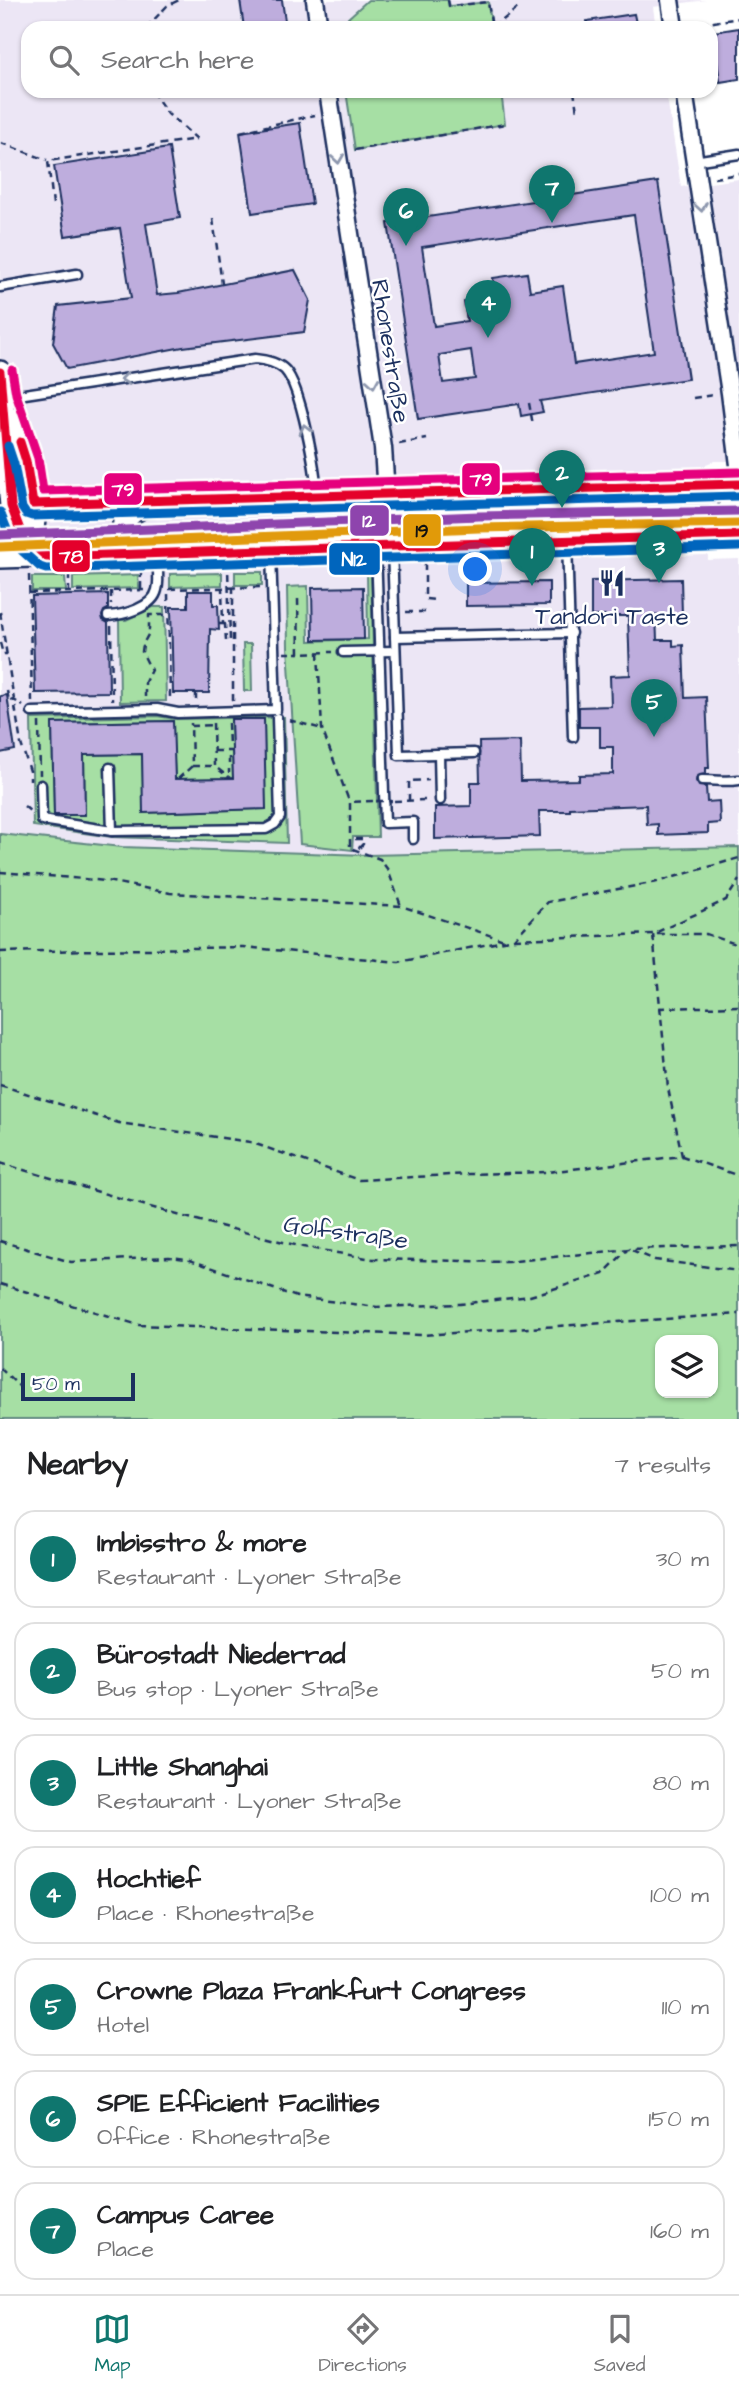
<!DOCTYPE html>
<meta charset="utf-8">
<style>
body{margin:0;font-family:"Architects Daughter",sans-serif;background:#f2f2f2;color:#202124}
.controls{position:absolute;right:21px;bottom:21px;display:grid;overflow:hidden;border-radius:14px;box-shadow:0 2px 5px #0004}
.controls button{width:63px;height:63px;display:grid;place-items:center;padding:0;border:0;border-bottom:2px solid #e0e0e0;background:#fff;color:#202124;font:35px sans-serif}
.scale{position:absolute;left:21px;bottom:18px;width:114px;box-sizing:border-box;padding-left:7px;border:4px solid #1b2f5e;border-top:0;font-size:19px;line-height:24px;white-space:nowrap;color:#1b2f5e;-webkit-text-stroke:5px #fff;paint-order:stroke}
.you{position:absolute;left:476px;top:570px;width:24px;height:24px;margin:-18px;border:5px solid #fff;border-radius:50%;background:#1a73e8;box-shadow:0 0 0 10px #1a73e833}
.badge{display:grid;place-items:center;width:46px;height:46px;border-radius:50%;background:#0f766e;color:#fff;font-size:23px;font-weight:700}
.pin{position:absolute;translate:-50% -58px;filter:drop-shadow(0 2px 4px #0008)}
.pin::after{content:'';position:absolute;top:37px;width:24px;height:21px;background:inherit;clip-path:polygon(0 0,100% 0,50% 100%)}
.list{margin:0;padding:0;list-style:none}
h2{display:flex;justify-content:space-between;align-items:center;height:91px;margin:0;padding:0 28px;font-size:30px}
h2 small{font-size:23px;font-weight:400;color:#757577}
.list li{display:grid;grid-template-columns:46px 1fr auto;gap:21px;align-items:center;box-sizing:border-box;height:98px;margin:0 14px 14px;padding:0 14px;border:2px solid #e0e0e0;border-radius:21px}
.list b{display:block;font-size:26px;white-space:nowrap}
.list p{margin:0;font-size:23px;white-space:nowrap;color:#757577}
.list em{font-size:23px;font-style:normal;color:#757577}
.icon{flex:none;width:38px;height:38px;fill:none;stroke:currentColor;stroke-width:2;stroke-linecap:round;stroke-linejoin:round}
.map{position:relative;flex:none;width:739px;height:1419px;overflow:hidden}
.search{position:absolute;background:#fff;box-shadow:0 2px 5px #0004;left:21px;right:21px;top:21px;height:77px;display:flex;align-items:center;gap:18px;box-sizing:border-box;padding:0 24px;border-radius:21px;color:#757577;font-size:26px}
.sheet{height:875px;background:#fff}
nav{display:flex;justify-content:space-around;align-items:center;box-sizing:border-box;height:98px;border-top:2px solid #e0e0e0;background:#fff;font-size:19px;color:#757577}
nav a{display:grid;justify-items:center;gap:4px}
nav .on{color:#0f766e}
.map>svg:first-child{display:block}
.built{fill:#ece6f5}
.green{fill:#a6dfa4;stroke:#608781;stroke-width:2;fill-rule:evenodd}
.building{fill:#beaddd;stroke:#1b2f5e;stroke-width:2;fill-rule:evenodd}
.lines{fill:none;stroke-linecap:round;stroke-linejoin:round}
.lane-casing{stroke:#1b2f5e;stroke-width:13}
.street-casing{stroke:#1b2f5e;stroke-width:21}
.secondary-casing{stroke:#1b2f5e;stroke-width:26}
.path{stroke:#1b2f5e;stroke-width:2.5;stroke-dasharray:7 5;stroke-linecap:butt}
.lane{stroke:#fff;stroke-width:8}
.street{stroke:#fff;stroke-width:16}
.secondary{stroke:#fff;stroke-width:21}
.path-bridge{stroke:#1b2f5e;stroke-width:2.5;stroke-dasharray:7 5;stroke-linecap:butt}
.bus-1-casing{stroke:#fff;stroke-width:14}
.bus-2-casing{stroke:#fff;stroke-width:14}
.bus-3-casing{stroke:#fff;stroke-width:14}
.bus-1{stroke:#e4002b;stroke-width:9}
.bus-2{stroke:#0065bd;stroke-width:9}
.bus-3{stroke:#e5007d;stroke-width:9}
.tram-1-casing{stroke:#fff;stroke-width:14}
.tram-2-casing{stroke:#fff;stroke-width:14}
.tram-1{stroke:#8e44ad;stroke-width:9}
.tram-2{stroke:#e19a09;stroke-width:9}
.oneway{stroke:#8d97ae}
.labels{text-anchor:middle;stroke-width:5;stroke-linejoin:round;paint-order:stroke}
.street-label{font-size:24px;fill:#1b2f5e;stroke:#fff}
.poi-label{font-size:24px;fill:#1b2f5e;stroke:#fff}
.line-badge{stroke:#fff;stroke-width:2.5}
.badge-label{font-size:19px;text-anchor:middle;font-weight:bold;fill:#fff}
.pale-badge-label{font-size:19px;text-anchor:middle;font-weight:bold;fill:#111}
</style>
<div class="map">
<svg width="739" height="1419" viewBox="0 0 739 1419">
<rect width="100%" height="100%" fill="#fff"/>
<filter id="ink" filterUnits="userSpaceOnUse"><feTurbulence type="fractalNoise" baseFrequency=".0143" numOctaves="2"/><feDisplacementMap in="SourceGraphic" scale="14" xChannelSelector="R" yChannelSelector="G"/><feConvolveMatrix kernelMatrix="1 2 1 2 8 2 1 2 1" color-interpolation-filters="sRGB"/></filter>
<g filter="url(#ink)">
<polygon class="built" points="0,0 706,0 653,7 656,28 28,28 28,91 666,91 681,187 739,179 739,461 714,461 706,464 707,492 727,495 716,520 707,523 708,560 739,559 739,846 367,855 122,847 0,834"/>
<g class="green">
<polygon points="368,0 448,0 450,6 488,2 492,28 337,28"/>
<polygon points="346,91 501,91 505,124 355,150"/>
<polygon points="303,481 304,486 59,492 63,487"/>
<polygon points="421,499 422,507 134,519 143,514 246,511 272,504"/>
<polygon points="422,523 423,536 143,543 131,534"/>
<polygon points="367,570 371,570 378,837 353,837 352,850 300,844 288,647 287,587 308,586 309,641 368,639"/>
<rect x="235" y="572" width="27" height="13"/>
<polygon points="222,573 222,585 170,587 170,574"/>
<polygon points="138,575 139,588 73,590 73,577"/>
<polygon points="32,577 65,577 66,591 32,591"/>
<polygon points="153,607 164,607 166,701 120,702 119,620 126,620"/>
<polygon points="243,644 251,644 252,691 244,691"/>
<path d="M 157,716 L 175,719 L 284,717 L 287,843 L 112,837 L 33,826 L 31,719 ZM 264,719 L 265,809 L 144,813 L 142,754 L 84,755 L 85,814 L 54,816 L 52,723 L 172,721 L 175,779 L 233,778 L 231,720 Z"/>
<path d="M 0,834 L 122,847 L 367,855 L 739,847 L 739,1419 L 0,1419 ZM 713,1340 L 713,1393 L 660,1393 L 660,1340 Z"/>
</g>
<g class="building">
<polygon points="240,0 282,0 286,28 244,28"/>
<polygon points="634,14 637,28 588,28 587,21"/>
<polygon points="739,28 739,79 720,82 713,32"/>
<polygon points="300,123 312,204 252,213 240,132"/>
<polygon points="169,148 180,218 146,224 157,295 178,293 295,270 310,300 304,332 183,347 67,369 53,343 58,306 131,298 120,228 65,236 54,166"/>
<path d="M 658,182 L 688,379 L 540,401 L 543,412 L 521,416 L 519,404 L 418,419 L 388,223 ZM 634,215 L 654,352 L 574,364 L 563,286 L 530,291 L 527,273 L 493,278 L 495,297 L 464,302 L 467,321 L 434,326 L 422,247 ZM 471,350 L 475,379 L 443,383 L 439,355 Z"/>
<polygon points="681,579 682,615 656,615 657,640 673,640 673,646 683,645 685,698 706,697 709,768 706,768 706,774 697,776 696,781 699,786 706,787 707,802 719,801 720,823 708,824 708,833 658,835 658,824 647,825 646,805 570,808 570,811 539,811 540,836 435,839 435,807 471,806 471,782 480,782 479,742 520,741 521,781 579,780 579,775 613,774 613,747 600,747 600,727 579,727 579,707 611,706 610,676 630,675 628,616 591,616 591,581"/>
<polygon points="549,582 549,605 466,606 466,583"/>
<polygon points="363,587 364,639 313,640 312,588"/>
<polygon points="188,591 213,591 213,605 218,605 219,630 210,629 209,693 173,693 171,607 188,607"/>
<polygon points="108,594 108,609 104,611 102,616 103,620 108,623 109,692 35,693 32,596"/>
<polygon points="7,695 15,750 0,753 0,696"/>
<polygon points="231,719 264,719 266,809 143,813 142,754 84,755 85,815 54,815 52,723 173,721 175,779 233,778"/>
</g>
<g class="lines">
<defs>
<g id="lane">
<polyline points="694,161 739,154"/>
<polyline points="0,287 77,274"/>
<path d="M 5,397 L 255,359 C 266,360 277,362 285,370 C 301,387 316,471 317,496"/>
<polyline points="567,540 573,737"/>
<polyline points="392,547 399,755 474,753"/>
<polyline points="376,548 385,823 413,822 413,839"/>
<path d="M 108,616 C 123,615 153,608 157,590 C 160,580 157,566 157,555"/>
<polyline points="395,637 571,633"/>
<polyline points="343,652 395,651"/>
<polyline points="32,712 157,709 178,713 276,710 271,551"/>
<polyline points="439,754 440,800"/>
<polyline points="110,768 112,831"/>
<path d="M 702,780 C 715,780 726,782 739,780"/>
<polyline points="41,785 42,820 112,831 266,829 275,824 280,817 277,718"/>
</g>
<g id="street">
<polyline points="315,0 319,28"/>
<polyline points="670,0 674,28"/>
<polyline points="328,91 383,448 386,494"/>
<polyline points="684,91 730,393 739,465"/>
</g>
<g id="secondary">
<polyline points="0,372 11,506 22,535 47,557"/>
<path d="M 12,419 C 22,446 42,507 31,535 C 29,540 24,543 20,547"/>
<polyline points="33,504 739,484"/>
<path d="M 152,504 C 112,515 116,539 153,551"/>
<path d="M 712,536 C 732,522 739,495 717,485"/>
<polyline points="0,557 739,535"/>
</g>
</defs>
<use href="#lane" class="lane-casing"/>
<use href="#street" class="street-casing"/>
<use href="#secondary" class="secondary-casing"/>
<g class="path">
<polyline points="448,0 449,6 488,2 492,28"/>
<polyline points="689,26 739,18"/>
<polyline points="146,28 167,6 179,0"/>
<polyline points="493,28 520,6"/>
<polyline points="152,91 168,114 197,139"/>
<polyline points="574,91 577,112"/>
<polyline points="240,132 315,115"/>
<polyline points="1,143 47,160"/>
<polyline points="355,150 505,124"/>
<polyline points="714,178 739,174"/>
<polyline points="53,204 48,161 197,139"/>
<polyline points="213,219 222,284"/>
<polyline points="693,398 714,395"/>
<polyline points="529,403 533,425"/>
<polyline points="399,444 427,439"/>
<polyline points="425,564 425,599 435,600"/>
<polyline points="141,570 141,591"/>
<polyline points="69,574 69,595"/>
<polyline points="29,575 32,702"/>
<polyline points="169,589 260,587"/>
<polyline points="111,591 111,605"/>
<polyline points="29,593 145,590"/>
<polyline points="168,594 170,699"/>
<polyline points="298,599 299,653 333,652"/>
<polyline points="0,612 21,744 30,771 30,780"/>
<polyline points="406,612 427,612"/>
<polyline points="219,624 223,624 222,588"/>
<polyline points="223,624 225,624 226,641 230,641 228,567"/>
<polyline points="111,626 112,700"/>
<polyline points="0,643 3,654 7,654"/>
<polyline points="318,652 322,729 349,801"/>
<polyline points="284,653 299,653"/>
<polyline points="7,691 9,701 14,700 23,706"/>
<polyline points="196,693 196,702"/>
<polyline points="145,697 145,682 151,670 142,652 143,644 149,633 149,615 168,615"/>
<polyline points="233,701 233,587"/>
<polyline points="289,720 322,729"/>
<polyline points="39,722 40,775"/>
<polyline points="213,723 214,766 230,778"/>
<polyline points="228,723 229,746"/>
<polyline points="191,726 213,725"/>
<polyline points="214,751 232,751"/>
<polyline points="229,757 229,773"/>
<polyline points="192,766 213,766"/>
<polyline points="178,779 192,766 191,723"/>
<polyline points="373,801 350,802 350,848 380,859 388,870 401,906"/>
<polyline points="394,801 429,800"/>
<polyline points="409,801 409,781 429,780"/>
<polyline points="24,806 31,812"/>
<polyline points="355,839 363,839 363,844 358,849"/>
<polyline points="0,872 107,881 170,893 401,906 504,940"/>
<polyline points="514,939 653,934 726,900 739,880"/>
<polyline points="0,952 243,947 399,962 514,939 548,902 657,882 739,858"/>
<polyline points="659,1008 739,1006"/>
<polyline points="0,1085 119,1123 250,1142 359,1180 469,1174 547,1172 682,1156 739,1176"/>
<polyline points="682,1156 668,1088 653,934 706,934 739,945"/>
<polyline points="0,1163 181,1216 303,1247 373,1259 507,1262 629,1249 739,1246"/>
<polyline points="0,1241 71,1262 169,1257 187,1259 297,1297 377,1307 460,1304 530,1296 603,1274 627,1250"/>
<polyline points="632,1250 655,1260 739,1271"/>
<polyline points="0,1284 139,1325 423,1335 739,1314"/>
<polyline points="0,1368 20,1387"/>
</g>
<use href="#lane" class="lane"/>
<use href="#street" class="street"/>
<use href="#secondary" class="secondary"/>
<polyline class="path-bridge" points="376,801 392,801"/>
<defs>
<g id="bus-1">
<polyline points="0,372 11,506 22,535 47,557 739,535"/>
<polyline points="20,442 26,461 33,504 739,484"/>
</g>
<g id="bus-2">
<polyline points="8,446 14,464 22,508 26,514 32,516 739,496"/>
<polyline points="0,512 12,542 40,567 46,569 739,547"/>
</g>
<polyline id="bus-3" points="12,370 16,394 38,458 43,491 739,472"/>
</defs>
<use href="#bus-1" class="bus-1-casing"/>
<use href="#bus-2" class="bus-2-casing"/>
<use href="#bus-3" class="bus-3-casing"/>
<use href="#bus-1" class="bus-1"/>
<use href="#bus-2" class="bus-2"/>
<use href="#bus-3" class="bus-3"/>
<defs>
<polyline id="tram-1" points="0,535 479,516 739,511"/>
<polyline id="tram-2" points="0,547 479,528 739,523"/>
</defs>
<use href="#tram-1" class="tram-1-casing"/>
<use href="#tram-2" class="tram-2-casing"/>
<use href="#tram-1" class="tram-1"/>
<use href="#tram-2" class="tram-2"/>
</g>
<defs><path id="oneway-chevron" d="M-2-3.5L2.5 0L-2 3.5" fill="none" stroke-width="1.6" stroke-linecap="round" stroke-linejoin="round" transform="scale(1.75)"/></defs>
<g class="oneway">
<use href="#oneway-chevron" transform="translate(338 159) rotate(82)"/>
<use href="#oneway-chevron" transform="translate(701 207) rotate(81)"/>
<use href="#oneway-chevron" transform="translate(125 379) rotate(173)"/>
<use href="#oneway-chevron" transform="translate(373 383) rotate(81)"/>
<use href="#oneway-chevron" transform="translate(305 429) rotate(-104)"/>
</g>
</g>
<defs>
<symbol id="restaurant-bare" viewBox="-9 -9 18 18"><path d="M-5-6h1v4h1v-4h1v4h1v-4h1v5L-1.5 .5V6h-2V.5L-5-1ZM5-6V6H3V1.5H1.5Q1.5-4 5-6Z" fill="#1b2f5e" stroke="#fff" stroke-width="2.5" paint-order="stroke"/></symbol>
</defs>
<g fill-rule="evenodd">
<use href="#restaurant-bare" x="593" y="564" width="38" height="38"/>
</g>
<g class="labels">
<g class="street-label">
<text transform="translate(391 351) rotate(81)" y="8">Rhonestraße</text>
<text transform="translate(346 1232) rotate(8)" y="8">Golfstraße</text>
</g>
<g class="poi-label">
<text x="612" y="624">Tandori Taste</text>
</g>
</g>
<g class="line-badge">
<rect x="461" y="462" width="40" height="34" rx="7" fill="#e5007d"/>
<rect x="103" y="472" width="40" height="34" rx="7" fill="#e5007d"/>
<rect x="349" y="504" width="41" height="33" rx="7" fill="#8e44ad"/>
<rect x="402" y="513" width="40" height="34" rx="7" fill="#e19a09"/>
<rect x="51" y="539" width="40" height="34" rx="7" fill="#e4002b"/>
<rect x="328" y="542" width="53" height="34" rx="7" fill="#0065bd"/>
</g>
<g class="badge-label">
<text x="481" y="486">79</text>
<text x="123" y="496">79</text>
<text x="369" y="527">12</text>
<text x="71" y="563">78</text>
<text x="354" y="566">N12</text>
</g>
<g class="pale-badge-label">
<text x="422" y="537">19</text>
</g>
</svg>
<div class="controls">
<button><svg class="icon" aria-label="layers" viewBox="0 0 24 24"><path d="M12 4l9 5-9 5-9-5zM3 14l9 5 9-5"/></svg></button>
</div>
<div class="scale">50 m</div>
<div class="you"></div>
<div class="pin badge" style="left:532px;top:586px">1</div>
<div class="pin badge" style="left:562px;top:508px">2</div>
<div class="pin badge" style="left:659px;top:583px">3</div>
<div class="pin badge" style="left:488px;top:338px">4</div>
<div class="pin badge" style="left:654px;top:737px">5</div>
<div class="pin badge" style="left:406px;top:246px">6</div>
<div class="pin badge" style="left:552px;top:223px">7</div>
<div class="search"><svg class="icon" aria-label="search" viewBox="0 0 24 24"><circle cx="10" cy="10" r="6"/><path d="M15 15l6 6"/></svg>Search here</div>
</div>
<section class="sheet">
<h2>Nearby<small>7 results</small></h2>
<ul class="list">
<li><span class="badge">1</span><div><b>Imbisstro &amp; more</b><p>Restaurant · Lyoner Straße</p></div><em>30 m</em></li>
<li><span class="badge">2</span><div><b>Bürostadt Niederrad</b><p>Bus stop · Lyoner Straße</p></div><em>50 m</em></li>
<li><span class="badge">3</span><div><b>Little Shanghai</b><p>Restaurant · Lyoner Straße</p></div><em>80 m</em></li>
<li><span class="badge">4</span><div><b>Hochtief</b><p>Place · Rhonestraße</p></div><em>100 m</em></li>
<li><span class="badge">5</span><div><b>Crowne Plaza Frankfurt Congress</b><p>Hotel</p></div><em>110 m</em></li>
<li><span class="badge">6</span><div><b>SPIE Efficient Facilities</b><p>Office · Rhonestraße</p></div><em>150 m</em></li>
<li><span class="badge">7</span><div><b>Campus Caree</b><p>Place</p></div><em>160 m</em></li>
</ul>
</section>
<nav>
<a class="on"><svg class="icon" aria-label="map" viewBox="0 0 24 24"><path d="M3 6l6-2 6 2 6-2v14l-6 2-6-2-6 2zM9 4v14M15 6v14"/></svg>Map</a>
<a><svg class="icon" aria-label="directions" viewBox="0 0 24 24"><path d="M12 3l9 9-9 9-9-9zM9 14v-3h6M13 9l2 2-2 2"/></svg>Directions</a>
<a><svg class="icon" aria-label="saved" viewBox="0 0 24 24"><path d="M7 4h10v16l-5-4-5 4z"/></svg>Saved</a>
</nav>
